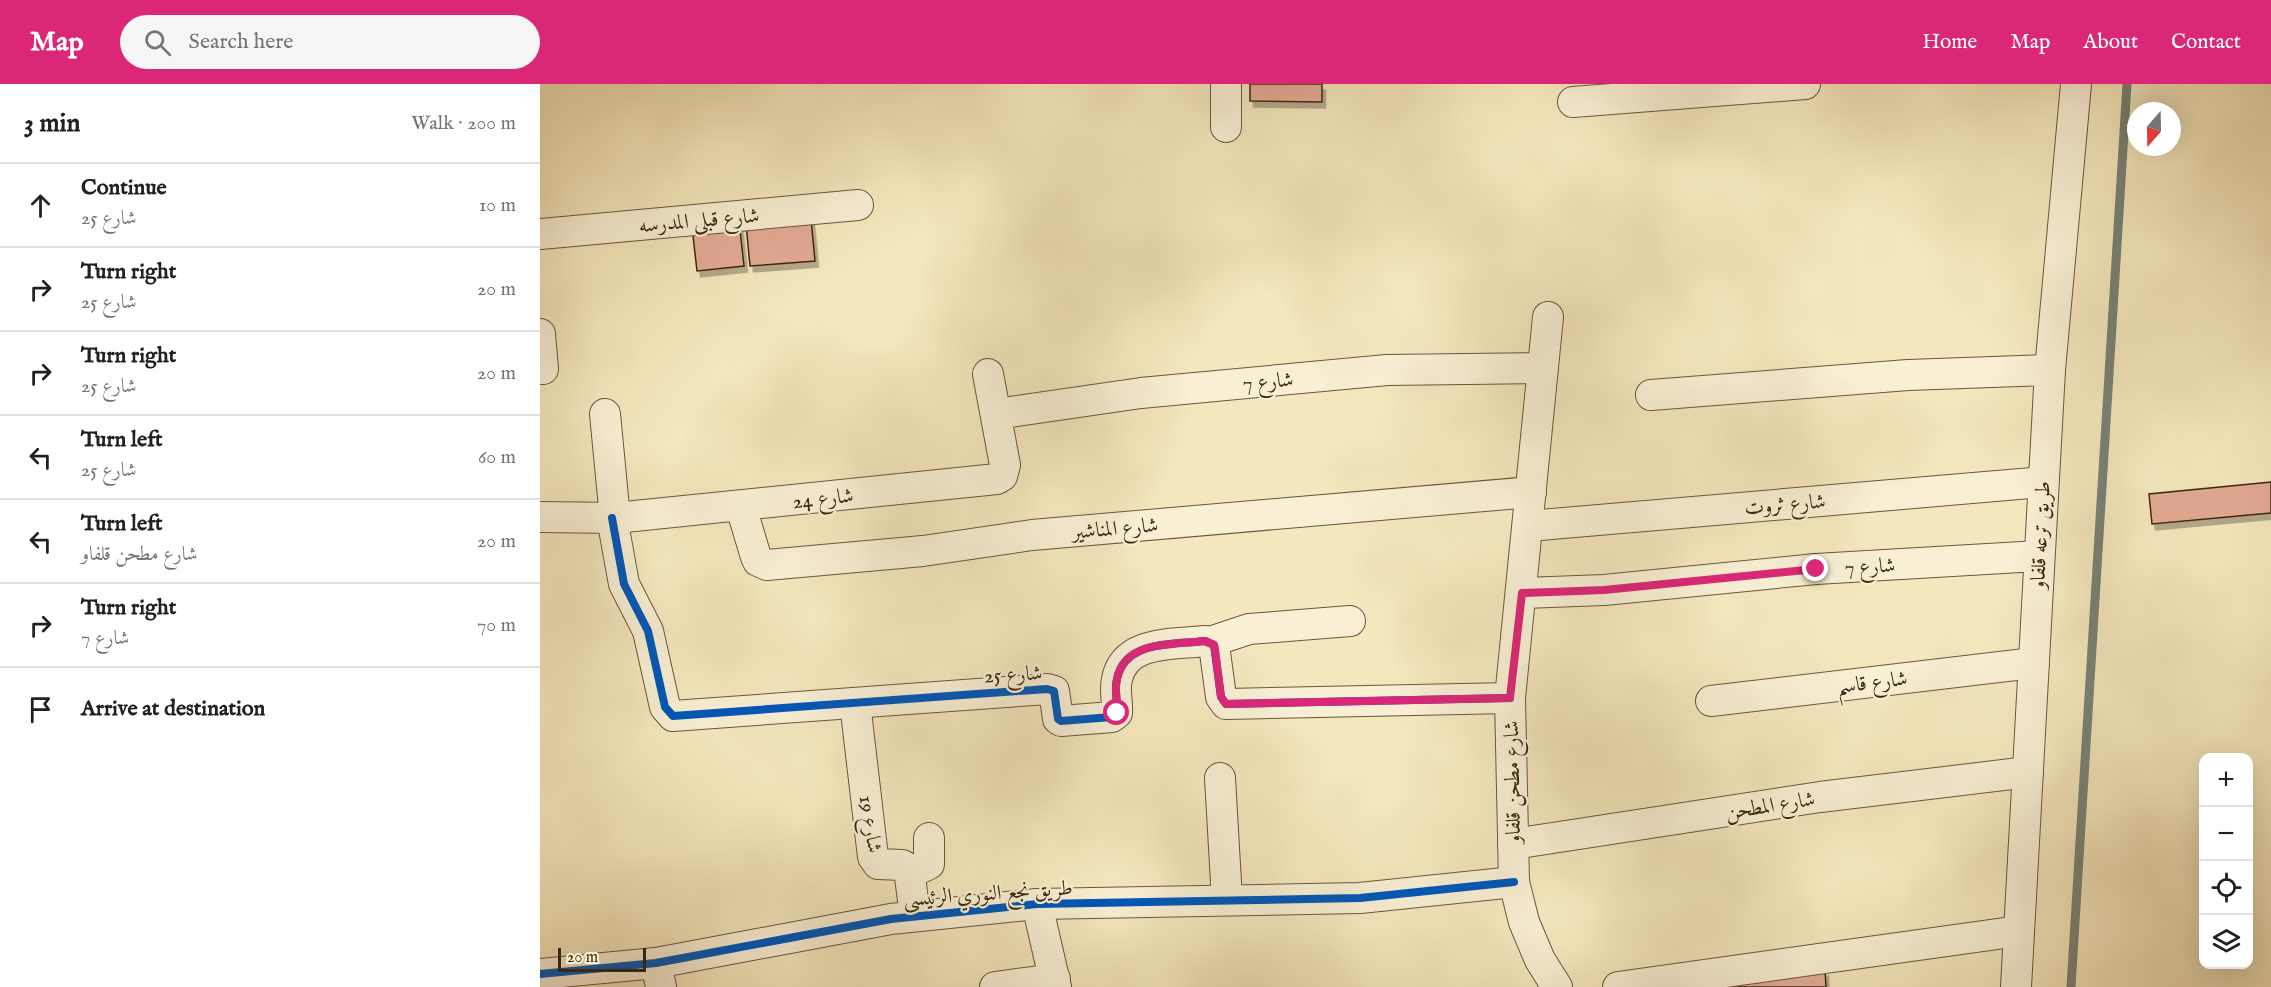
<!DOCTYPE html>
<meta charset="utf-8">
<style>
body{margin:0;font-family:"IM FELL English",Amiri,serif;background:#f6f6f6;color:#202124}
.controls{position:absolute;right:18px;bottom:18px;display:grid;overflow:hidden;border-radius:12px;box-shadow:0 6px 24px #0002}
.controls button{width:54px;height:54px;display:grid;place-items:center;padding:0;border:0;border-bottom:2px solid #e0e0e0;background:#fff;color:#202124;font:30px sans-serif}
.compass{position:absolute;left:1587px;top:18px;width:54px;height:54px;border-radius:50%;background:#fff;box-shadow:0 6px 24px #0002;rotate:200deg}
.scale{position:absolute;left:18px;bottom:15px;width:88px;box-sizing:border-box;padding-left:6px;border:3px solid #3a2910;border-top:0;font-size:16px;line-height:21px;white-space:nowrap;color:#3a2910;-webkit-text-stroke:4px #f8efd4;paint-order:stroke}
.stop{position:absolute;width:18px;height:18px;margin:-14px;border:4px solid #db2777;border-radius:50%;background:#fff}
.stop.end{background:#db2777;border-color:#fff;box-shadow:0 2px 6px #0008}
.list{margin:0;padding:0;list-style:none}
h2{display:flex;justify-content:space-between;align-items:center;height:78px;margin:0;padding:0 24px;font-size:26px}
h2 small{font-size:20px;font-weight:400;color:#757577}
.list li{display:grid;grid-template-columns:39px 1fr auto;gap:18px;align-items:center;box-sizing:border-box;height:84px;padding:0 24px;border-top:2px solid #e0e0e0}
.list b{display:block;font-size:22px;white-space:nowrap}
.list p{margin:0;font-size:20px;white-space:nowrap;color:#757577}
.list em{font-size:20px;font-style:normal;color:#757577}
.icon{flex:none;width:33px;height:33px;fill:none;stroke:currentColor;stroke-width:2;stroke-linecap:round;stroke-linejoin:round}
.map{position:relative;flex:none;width:1731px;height:903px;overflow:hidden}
header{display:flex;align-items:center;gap:36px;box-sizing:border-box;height:84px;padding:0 30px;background:#db2777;color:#fff}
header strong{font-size:28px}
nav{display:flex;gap:33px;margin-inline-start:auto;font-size:21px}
.search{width:420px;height:54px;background:#f6f6f6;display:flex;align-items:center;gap:15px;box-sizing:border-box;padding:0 21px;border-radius:33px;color:#757577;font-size:22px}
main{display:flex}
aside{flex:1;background:#fff}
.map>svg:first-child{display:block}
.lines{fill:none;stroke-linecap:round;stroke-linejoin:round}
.stream{stroke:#778276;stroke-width:9}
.building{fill:#e3ab95;stroke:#3a2910;stroke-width:1.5;filter:url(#shadow)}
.minor-casing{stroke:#68583b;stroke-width:32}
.minor{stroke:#f8efd4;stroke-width:30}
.cycleway-casing{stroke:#f8efd4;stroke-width:11}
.cycleway{stroke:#0057b8;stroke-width:8}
.route{stroke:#db2777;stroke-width:8}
.labels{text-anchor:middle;stroke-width:4.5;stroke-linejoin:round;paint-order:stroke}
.street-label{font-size:21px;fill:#3a2910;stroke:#f8efd4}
</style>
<header>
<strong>Map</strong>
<div class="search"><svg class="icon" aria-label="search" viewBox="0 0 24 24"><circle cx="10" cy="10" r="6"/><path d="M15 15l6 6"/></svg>Search here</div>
<nav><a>Home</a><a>Map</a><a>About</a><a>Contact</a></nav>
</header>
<main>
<aside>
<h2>3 min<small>Walk · 200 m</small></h2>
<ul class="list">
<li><svg class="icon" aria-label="ahead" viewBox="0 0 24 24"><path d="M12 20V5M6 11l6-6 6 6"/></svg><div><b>Continue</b><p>شارع 25</p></div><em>10 m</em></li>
<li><svg class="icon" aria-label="right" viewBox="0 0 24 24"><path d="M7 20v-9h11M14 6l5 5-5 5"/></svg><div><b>Turn right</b><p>شارع 25</p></div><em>20 m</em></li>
<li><svg class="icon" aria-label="right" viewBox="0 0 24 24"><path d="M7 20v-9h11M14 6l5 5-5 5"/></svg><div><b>Turn right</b><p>شارع 25</p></div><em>20 m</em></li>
<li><svg class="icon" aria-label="left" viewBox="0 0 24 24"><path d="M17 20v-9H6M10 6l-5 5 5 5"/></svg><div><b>Turn left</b><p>شارع 25</p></div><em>60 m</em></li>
<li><svg class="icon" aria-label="left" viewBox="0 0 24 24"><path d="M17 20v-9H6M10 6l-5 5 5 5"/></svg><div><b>Turn left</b><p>شارع مطحن قلفاو</p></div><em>20 m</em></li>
<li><svg class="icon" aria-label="right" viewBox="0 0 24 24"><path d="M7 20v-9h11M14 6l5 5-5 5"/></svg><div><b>Turn right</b><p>شارع 7</p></div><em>70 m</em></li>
<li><svg class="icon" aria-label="arrive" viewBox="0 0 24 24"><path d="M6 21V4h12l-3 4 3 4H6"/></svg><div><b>Arrive at destination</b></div></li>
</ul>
</aside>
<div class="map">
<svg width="1731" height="903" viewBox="0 0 1731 903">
<defs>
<filter id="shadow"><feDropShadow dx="3.5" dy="6" stdDeviation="0" flood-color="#0004"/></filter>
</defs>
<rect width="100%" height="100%" fill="#f4e7bd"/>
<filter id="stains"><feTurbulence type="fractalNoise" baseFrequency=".00333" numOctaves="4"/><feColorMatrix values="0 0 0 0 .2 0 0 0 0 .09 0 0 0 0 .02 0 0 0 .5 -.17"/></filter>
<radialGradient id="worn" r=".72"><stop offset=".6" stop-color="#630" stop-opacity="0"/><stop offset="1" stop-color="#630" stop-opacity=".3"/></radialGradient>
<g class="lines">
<polyline class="stream" points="1531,903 1587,0"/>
</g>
<g class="building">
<polygon points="710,0 782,0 782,18 710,17"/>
<polygon points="271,135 275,177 210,182 206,140"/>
<polygon points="199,137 204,182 157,187 152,143"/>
<polygon points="1731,398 1731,429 1612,440 1609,410"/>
<polygon points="1285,886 1286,903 1194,903 1193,892"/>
</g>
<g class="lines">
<defs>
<g id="minor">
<polyline points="1033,18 1265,0"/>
<polyline points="686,43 686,0"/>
<polyline points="0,150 318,121"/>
<polyline points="1008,233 970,614 974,798 984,838 1000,876 1017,903"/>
<polyline points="0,250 3,285"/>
<polyline points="1111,311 1368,291 1510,286"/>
<polyline points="65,330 75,434"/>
<polyline points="456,330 601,309 847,286 1003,284"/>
<polyline points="201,423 216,473 218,477 227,481 383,467 492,451 991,408"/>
<polyline points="0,433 75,434 457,395 462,392 465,381 448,290"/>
<path d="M 72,434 L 84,500 L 108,547 L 125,623 L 133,632 L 507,605 L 514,607 L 518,635 L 521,637 L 572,633 L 577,629 C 578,618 574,606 577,595 C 585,556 633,561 665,557 L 674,561 L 681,613 L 686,620 L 970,614"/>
<polyline points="988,442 1503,398"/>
<polyline points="982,509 1064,506 1276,485 1499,472"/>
<polyline points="670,558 709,545 810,537"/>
<polyline points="1171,617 1494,579"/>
<polyline points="315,619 333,773 338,780 362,781 369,785 375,832"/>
<polyline points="680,694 687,816"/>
<polyline points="973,760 1280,713 1488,688"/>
<polyline points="371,789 389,780 389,754"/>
<polyline points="497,820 516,903"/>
<polyline points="116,879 121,903"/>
<polyline points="0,890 116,879 351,835 497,820 820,814 974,798"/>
<polyline points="455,903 515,895"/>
<polyline points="1078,903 1479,847"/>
<polyline points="1476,903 1510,286 1536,0"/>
</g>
</defs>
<use href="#minor" class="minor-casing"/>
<use href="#minor" class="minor"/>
<defs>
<g id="cycleway">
<path d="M 72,434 L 84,500 L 108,547 L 125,623 L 133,632 L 507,605 L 514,607 L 518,635 L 521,637 L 572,633 L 577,629 C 578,618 574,606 577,595 C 585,556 633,561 665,557 L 674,561 L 681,613 L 686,620 L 970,614"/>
<polyline points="0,890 116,879 351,835 497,820 820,814 974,798"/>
</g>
</defs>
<use href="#cycleway" class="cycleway-casing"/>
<use href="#cycleway" class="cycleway"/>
</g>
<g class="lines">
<path class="route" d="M 577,629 C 578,618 574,606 577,595 C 585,556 633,561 665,557 L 674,561 L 675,566 L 681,613 L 686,620 L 970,614 L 982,509 L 1064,506 L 1276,485"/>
</g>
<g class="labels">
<g class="street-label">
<text transform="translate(159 136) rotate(-5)" y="7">شارع قبلى المدرسه</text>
<text transform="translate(728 297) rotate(-5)" y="7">شارع 7</text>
<text transform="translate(283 414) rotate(-6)" y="7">شارع 24</text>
<text transform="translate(1245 420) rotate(-5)" y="7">شارع ثروت</text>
<text transform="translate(575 444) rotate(-5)" y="7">شارع المناشير</text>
<text transform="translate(1500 451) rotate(-87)" y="7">طريق ترعه قلفاو</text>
<text transform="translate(1330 482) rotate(-3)" y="7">شارع 7</text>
<text transform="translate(473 590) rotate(-3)" y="7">شارع 25</text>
<text transform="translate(1332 598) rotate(-7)" y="7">شارع قاسم</text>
<text transform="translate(972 698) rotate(-91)" y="7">شارع مطحن قلفاو</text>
<text transform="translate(1230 721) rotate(-9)" y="7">شارع المطحن</text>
<text transform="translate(331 740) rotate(81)" y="7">شارع 19</text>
<text transform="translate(448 809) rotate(-4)" y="7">طريق نجع النوري الرئيسى</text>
</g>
</g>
<rect width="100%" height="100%" filter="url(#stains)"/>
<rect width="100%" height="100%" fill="url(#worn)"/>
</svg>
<div class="controls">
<button>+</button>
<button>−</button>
<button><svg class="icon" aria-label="locate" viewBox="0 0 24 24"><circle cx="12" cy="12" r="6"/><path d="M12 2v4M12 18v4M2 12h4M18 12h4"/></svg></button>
<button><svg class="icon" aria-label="layers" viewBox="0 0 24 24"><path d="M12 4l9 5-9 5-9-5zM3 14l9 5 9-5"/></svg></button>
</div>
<svg class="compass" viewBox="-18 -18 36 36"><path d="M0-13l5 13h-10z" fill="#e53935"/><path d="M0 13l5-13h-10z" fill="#757577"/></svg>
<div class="scale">20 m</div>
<div class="stop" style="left:577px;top:629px"></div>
<div class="stop end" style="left:1276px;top:485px"></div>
</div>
</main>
